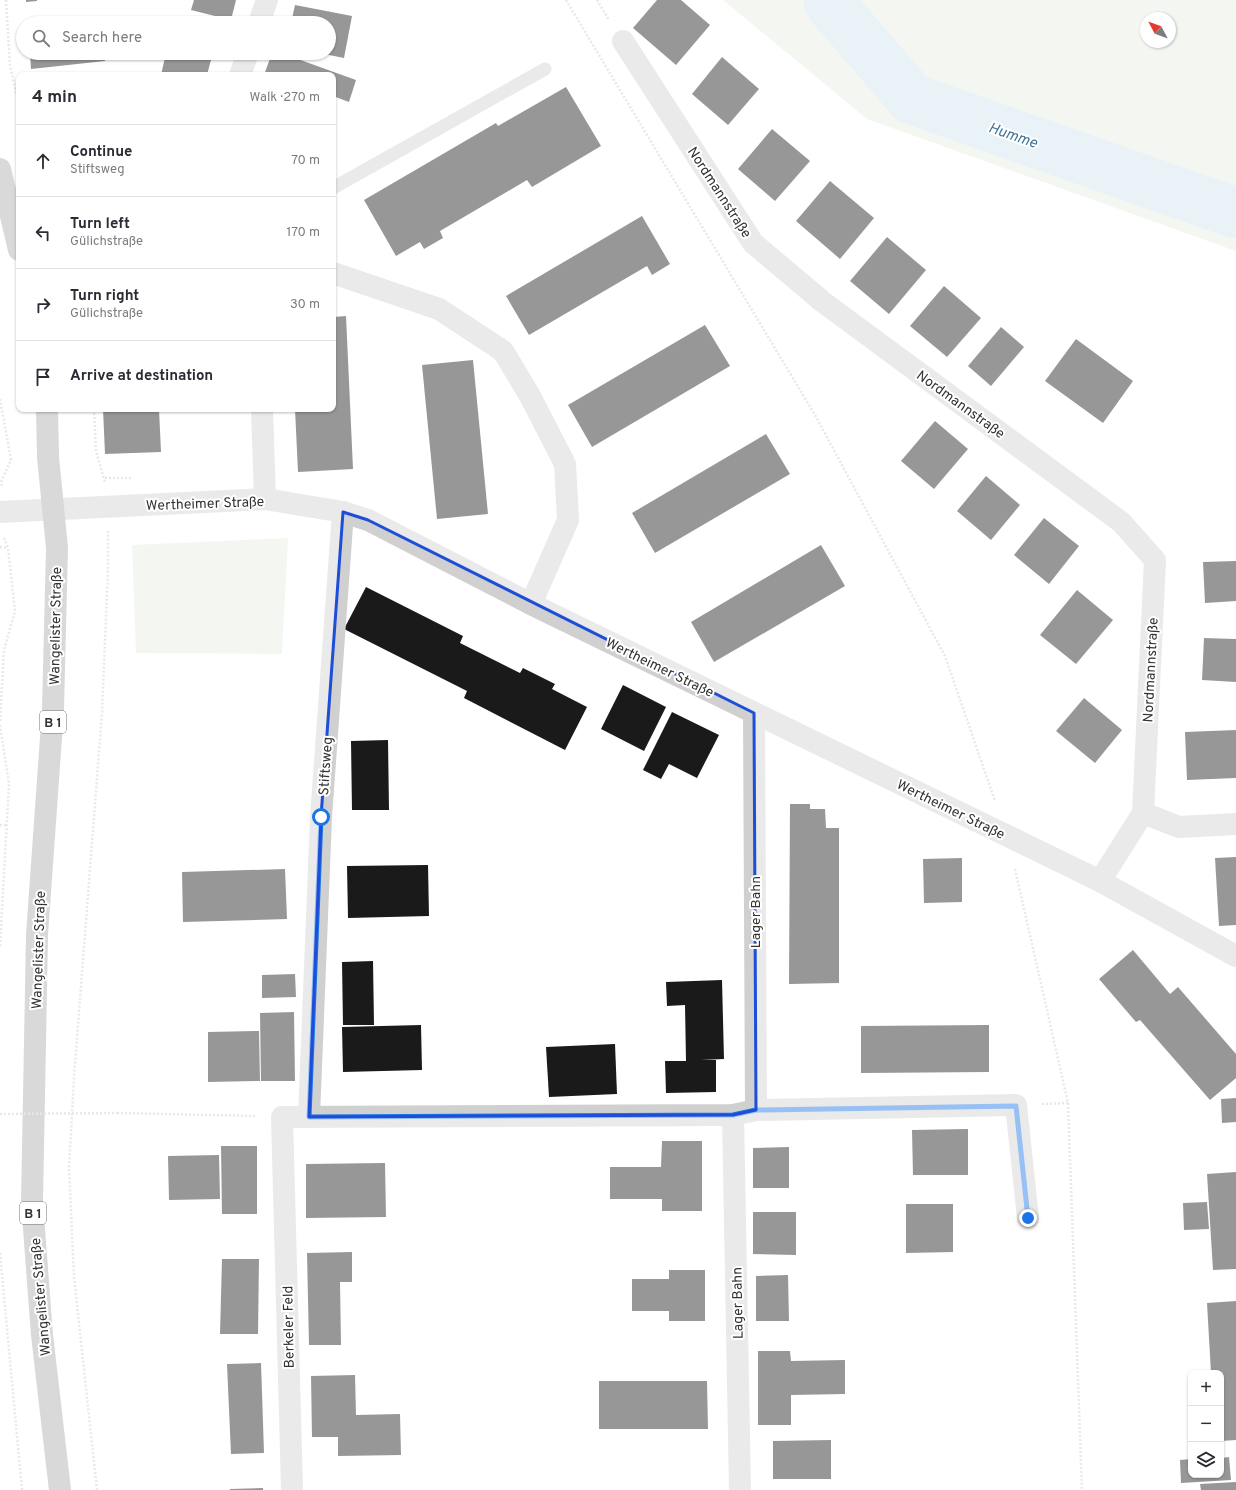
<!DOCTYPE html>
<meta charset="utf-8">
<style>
body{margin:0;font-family:Overpass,sans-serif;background:#f2f2f3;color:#2b2b33}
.controls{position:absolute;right:12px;bottom:12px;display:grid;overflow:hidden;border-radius:8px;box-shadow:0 1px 3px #0004}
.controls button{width:36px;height:36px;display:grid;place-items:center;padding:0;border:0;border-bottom:1px solid #e1e1e2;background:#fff;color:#2b2b33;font:20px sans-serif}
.compass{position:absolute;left:1140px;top:12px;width:36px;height:36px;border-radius:50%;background:#fff;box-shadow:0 1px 3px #0004;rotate:311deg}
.stop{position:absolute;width:12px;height:12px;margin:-9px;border:3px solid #1a73e8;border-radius:50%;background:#fff}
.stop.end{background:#1a73e8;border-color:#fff;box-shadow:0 1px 4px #0008}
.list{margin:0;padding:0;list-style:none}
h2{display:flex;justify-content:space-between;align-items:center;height:52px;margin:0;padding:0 16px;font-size:17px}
h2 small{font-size:13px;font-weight:400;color:#7c7c81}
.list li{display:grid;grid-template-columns:26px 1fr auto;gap:12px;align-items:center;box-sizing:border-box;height:72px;padding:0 16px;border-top:1px solid #e1e1e2}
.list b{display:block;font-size:15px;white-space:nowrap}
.list p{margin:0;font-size:13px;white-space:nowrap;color:#7c7c81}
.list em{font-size:13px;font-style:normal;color:#7c7c81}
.icon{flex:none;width:22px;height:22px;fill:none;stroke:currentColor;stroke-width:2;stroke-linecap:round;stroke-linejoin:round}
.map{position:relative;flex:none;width:1236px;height:1490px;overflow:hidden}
.search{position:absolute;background:#fff;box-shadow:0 1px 3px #0004;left:16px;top:16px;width:320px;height:44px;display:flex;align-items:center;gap:10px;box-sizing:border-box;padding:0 14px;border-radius:22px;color:#7c7c81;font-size:15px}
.panel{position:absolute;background:#fff;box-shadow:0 1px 3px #0004;left:16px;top:72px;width:320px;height:340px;border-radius:8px}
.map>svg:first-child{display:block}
.green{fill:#e6ecdf;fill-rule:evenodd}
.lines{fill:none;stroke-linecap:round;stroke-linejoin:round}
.river{stroke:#cfe2ee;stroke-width:51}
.building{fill:#1a1a1a}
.path{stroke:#cdcdcd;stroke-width:2.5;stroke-dasharray:2 2;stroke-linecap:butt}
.lane{stroke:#d0d0d0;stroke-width:13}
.street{stroke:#d0d0d0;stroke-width:22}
.primary{stroke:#ababab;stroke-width:22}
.path-bridge{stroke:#cdcdcd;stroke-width:2.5;stroke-dasharray:2 2;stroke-linecap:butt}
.route{stroke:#1a73e8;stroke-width:5}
.marked{fill:none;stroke:#1d4ed8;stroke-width:3;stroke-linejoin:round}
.labels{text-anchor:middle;stroke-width:4;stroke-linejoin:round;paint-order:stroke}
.shield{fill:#fff;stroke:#707070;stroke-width:1}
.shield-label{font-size:13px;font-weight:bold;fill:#333}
.street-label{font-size:14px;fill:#333;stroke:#fff}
.water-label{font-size:15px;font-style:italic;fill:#3f7597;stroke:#fff}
</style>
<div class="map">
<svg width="1236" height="1490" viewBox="0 0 1236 1490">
<rect width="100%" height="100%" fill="#fff"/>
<g class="green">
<path d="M 723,0 L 1236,0 L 1236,251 L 867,119 ZM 1146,18 L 1170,18 L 1170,42 L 1146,42 Z"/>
<polygon points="288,538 282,654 136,653 132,545"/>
</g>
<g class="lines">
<polyline class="river" points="829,0 832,6 912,99 1236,213"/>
</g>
<g class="building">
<polygon points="26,0 37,0 37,1 26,2"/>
<polygon points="194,0 236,0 231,20 191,10"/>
<polygon points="657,0 681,0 710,25 676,65 633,28"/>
<polygon points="295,5 352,16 344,58 324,54 329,53 329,23 291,23"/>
<polygon points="30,53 105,53 105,61 31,69"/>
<polygon points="166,53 184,53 211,60 207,75 161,75"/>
<polygon points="272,53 281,53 356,80 349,102 333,96 333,75 264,75"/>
<polygon points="722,57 759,89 728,125 692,94"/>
<polygon points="566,87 601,146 532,187 527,180 440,231 443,238 424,249 420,242 396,256 364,200 496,123 498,126"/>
<polygon points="772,129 810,161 775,201 738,169"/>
<polygon points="830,181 874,218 840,259 796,221"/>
<polygon points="642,216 670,264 652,275 647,266 529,335 506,296"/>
<polygon points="887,237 926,270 889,314 850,281"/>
<polygon points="944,286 981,318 947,357 910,326"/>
<polygon points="346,316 353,469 298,472 295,409 333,409 333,317"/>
<polygon points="705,325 730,366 592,447 568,405"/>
<polygon points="1001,327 1024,347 991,386 968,366"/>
<polygon points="1076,339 1133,381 1103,423 1045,381"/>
<polygon points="473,360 488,514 437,519 422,365"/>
<polygon points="103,409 159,409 161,452 105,454"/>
<polygon points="935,421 968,449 934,489 901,461"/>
<polygon points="766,434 790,474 655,553 632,513"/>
<polygon points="986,476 1020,505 991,540 957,511"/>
<polygon points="1044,518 1079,546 1049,584 1014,555"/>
<polygon points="821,545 845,586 714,662 691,622"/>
<polygon points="1236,561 1236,601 1205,603 1203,562"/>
<polygon points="366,587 463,636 460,643 520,673 523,668 555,684 552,689 587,707 565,750 464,698 467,691 344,629"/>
<polygon points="1077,590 1113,620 1076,664 1040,635"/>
<polygon points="1204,638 1236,639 1236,682 1202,680"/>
<polygon points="623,685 666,707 644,751 601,729"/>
<polygon points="1084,698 1122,730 1095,763 1056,731"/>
<polygon points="672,712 719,735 697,778 669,764 661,779 643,770"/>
<polygon points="1236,730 1236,778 1187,780 1185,732"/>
<polygon points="388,740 389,810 352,810 351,741"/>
<polygon points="790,804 810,804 810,809 825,809 826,828 839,828 839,983 789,984"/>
<polygon points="1236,857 1236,925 1219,926 1215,858"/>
<polygon points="962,858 962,902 924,903 923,859"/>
<polygon points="428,865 429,916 348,918 347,866"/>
<polygon points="285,869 287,919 183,922 182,872"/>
<polygon points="1133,950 1170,994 1178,987 1236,1054 1236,1078 1210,1100 1140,1020 1136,1022 1099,979"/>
<polygon points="373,961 374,1025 343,1025 342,962"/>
<polygon points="295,974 296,997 262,998 262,975"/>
<polygon points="722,980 724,1059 701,1060 716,1060 716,1092 666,1093 665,1061 686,1061 685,1005 667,1006 666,982"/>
<polygon points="294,1012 295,1081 261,1081 260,1013"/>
<polygon points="421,1025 422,1070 343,1072 342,1027"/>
<polygon points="989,1025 989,1072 861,1073 861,1026"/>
<polygon points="259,1031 260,1081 208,1082 208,1032"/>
<polygon points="615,1044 617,1094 549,1097 546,1047"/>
<polygon points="1236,1098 1236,1122 1222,1123 1221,1099"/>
<polygon points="968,1129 968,1175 913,1175 912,1130"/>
<polygon points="662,1141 702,1141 702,1211 662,1211 662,1199 610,1199 610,1167 661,1167"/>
<polygon points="221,1146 257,1146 257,1214 222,1214"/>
<polygon points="789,1147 789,1188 753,1188 753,1148"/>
<polygon points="219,1155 220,1199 169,1200 168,1156"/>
<polygon points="385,1163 386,1217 306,1218 306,1164"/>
<polygon points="1236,1172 1236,1269 1213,1270 1207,1174"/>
<polygon points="1207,1202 1209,1229 1184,1230 1183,1203"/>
<polygon points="906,1204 953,1204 953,1252 906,1253"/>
<polygon points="753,1212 796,1212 796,1255 753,1254"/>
<polygon points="352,1252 352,1282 340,1282 341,1345 309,1345 307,1253"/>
<polygon points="222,1259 259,1259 258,1334 220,1334"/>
<polygon points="669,1270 705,1270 705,1321 669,1321 669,1311 632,1311 632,1279 669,1279"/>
<polygon points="788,1275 789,1321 756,1321 756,1276"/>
<polygon points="1236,1301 1236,1440 1221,1441 1221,1373 1211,1373 1207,1303"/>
<polygon points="758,1351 790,1351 791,1361 845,1360 845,1394 791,1395 791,1425 758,1425"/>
<polygon points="261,1363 264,1453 231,1454 227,1364"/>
<polygon points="355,1375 356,1415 400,1414 401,1455 338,1456 338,1437 312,1437 311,1376"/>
<polygon points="599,1381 707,1381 708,1429 599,1429"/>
<polygon points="831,1440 831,1479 773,1479 773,1441"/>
<polygon points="1229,1457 1231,1480 1181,1483 1180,1460 1191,1459 1191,1475 1221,1475 1221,1458"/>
<polygon points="1236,1482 1236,1490 1201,1490 1200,1484"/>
<polygon points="263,1488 263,1490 230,1490 230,1489"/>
</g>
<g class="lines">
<g class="path">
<polyline points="6,0 10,65 19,106"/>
<polyline points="566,0 815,415 945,656 995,801"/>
<polyline points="597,0 609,20"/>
<polyline points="0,399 11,460 1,482 2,487"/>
<polyline points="94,409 96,451 105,482"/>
<polyline points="105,478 132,478"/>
<polyline points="0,547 8,548"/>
<polyline points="0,721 4,650 15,611 8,548 4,538"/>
<polyline points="0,725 9,784 0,946"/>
<polyline points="0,825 7,825"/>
<polyline points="1015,869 1068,1103 1082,1490"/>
<polyline points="1042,1104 1068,1103"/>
<polyline points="117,1113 257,1116"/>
<polyline points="0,1253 22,1490"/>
<polyline points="97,1490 74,1277 69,1168 74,1077 102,713 108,569 108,531"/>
</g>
<polyline class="lane" points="333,188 545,69"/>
<g class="street">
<polyline points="259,23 267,0"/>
<polyline points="623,41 753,243 823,302 1121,522 1155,560 1143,813 1100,881"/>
<polyline points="240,75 248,53"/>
<polyline points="333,273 439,309 503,351 530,396 565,464 568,520 531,604"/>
<polyline points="262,409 265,499"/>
<polyline points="0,512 265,499 343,512 368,520 531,604 1100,881 1236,956"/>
<polyline points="754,713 756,1110"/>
<polyline points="1143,813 1179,827 1236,824"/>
<polyline points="733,1115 740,1490"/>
<polyline points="309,1117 321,817 343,512"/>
<polyline points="292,1490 282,1117 733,1115 756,1110 1016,1105 1028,1218"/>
</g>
<g class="primary">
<polyline points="0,169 19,250"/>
<polyline points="47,409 48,457 57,548 53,709 37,935 32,1202 42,1335 60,1490"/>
</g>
<polyline class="path-bridge" points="0,1114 117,1113"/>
</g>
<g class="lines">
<polyline class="route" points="321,817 309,1117 733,1115 756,1110 1016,1106 1028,1218"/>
</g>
<path d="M0 0H1236V1490H0ZM 343,512 L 368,520 L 754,713 L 756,1110 L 733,1115 L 309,1117 L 321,817 Z" fill="#fff" fill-opacity=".55" fill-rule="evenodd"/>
<path class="marked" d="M 343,512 L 368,520 L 754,713 L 756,1110 L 733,1115 L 309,1117 L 321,817 Z"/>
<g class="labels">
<g class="shield">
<rect x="40" y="711" width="26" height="22" rx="3"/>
<rect x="20" y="1202" width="26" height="22" rx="3"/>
</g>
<g class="shield-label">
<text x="53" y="727">B 1</text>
<text x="33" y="1218">B 1</text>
</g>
<g class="street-label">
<text transform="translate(720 192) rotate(57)" y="5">Nordmannstraße</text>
<text transform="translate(961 404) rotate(36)" y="5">Nordmannstraße</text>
<text transform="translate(205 503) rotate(-2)" y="5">Wertheimer Straße</text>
<text transform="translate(55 626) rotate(-89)" y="5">Wangelister Straße</text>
<text transform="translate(660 667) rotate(26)" y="5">Wertheimer Straße</text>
<text transform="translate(1150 670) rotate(-87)" y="5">Nordmannstraße</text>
<text transform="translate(325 766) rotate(-86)" y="5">Stiftsweg</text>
<text transform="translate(951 809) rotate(26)" y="5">Wertheimer Straße</text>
<text transform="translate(755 912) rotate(-90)" y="5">Lager Bahn</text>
<text transform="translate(38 950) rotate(-88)" y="5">Wangelister Straße</text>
<text transform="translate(40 1297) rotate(-95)" y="5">Wangelister Straße</text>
<text transform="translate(737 1303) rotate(-91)" y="5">Lager Bahn</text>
<text transform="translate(288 1327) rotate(-91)" y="5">Berkeler Feld</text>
</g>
<g class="water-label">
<text transform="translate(1013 135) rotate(19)" y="5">Humme</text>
</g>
</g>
</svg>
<div class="controls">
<button>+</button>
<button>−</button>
<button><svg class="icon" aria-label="layers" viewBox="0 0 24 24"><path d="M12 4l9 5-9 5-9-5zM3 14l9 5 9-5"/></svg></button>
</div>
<svg class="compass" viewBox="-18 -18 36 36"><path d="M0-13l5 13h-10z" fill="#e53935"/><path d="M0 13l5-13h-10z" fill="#7c7c81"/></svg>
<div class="stop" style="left:321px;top:817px"></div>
<div class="stop end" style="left:1028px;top:1218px"></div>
<div class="search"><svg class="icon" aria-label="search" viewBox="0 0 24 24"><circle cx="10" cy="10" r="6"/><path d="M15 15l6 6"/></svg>Search here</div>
<section class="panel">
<h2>4 min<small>Walk · 270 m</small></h2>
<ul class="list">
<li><svg class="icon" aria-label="ahead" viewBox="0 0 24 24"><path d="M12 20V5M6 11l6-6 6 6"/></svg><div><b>Continue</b><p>Stiftsweg</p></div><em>70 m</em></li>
<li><svg class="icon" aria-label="left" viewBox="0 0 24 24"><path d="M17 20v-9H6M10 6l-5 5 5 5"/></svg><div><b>Turn left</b><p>Gülichstraße</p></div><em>170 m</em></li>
<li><svg class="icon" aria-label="right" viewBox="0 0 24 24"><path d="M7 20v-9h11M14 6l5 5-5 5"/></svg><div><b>Turn right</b><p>Gülichstraße</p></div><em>30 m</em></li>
<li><svg class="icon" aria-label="arrive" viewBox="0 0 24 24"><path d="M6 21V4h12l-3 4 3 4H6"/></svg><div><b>Arrive at destination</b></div></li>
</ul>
</section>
</div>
